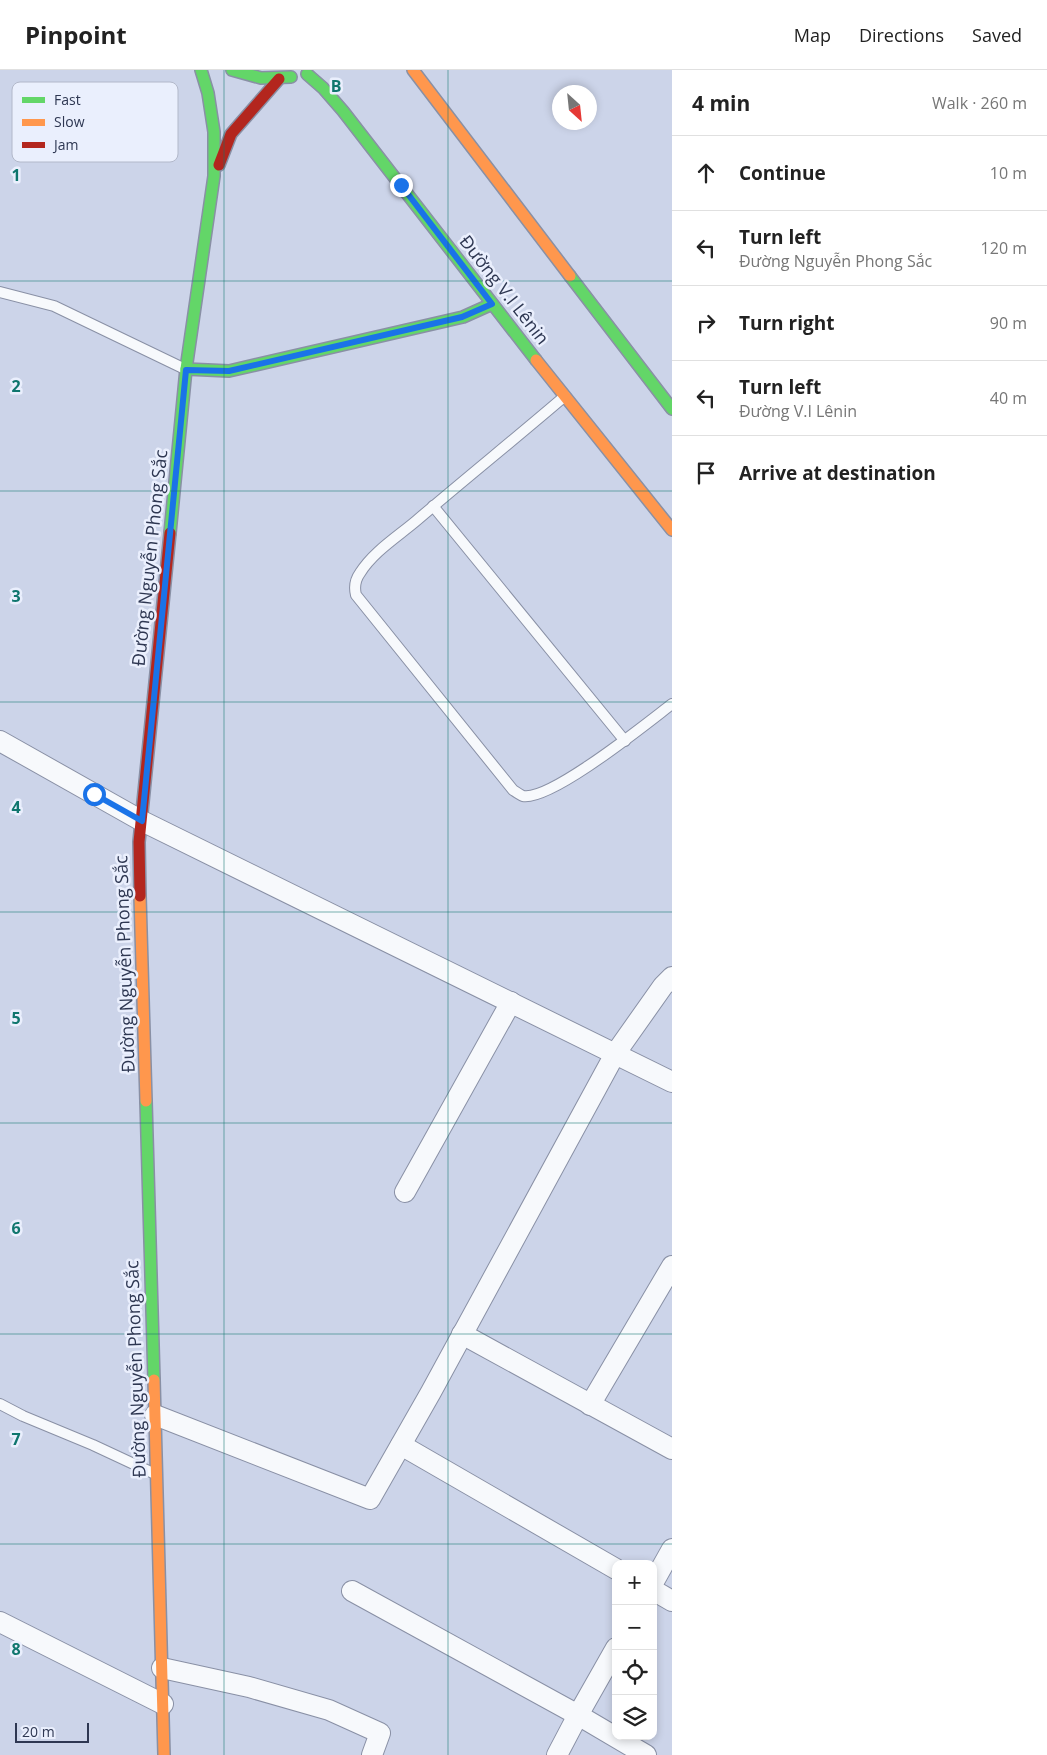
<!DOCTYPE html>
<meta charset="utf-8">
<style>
body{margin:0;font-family:"Open Sans",sans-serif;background:#f6f6f6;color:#222}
.controls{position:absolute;right:15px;bottom:15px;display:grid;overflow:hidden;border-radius:10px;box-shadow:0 2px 8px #0003}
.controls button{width:45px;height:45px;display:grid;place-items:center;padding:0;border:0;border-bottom:1px solid #e0e0e0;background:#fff;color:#222;font:25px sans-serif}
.compass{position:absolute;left:552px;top:15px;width:45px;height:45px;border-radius:50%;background:#fff;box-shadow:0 2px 8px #0003;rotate:153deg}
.scale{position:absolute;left:15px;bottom:12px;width:74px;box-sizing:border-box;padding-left:5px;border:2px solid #2e3752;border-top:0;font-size:14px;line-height:18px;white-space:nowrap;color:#2e3752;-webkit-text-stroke:4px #eaeffd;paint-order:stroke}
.stop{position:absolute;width:15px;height:15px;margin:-11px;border:4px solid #1a73e8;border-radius:50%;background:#fff}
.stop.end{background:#1a73e8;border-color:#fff;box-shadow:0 1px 5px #0008}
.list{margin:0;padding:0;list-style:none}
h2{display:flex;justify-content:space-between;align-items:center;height:65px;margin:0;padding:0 20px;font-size:21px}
h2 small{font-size:16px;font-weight:400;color:#767676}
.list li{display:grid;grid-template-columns:32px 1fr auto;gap:15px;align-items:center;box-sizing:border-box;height:75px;padding:0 20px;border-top:1px solid #e0e0e0}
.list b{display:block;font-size:19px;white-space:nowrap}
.list p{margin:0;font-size:16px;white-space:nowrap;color:#767676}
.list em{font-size:16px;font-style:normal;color:#767676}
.icon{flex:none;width:28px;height:28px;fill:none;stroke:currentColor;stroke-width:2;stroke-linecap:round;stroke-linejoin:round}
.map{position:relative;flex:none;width:672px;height:1685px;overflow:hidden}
header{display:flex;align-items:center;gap:30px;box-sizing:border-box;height:70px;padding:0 25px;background:#fff;border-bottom:1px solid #e0e0e0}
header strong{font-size:24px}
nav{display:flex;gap:28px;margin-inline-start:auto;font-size:18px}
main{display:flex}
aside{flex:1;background:#fff}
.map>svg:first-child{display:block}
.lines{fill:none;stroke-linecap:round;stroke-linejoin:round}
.lane-casing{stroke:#8990a5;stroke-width:12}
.street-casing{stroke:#8990a5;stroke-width:22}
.fast-casing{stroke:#8990a5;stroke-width:14}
.slow-casing{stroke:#8990a5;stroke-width:14}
.jam-casing{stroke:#8990a5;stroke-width:14}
.lane{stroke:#f7f9fc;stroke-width:10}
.street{stroke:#f7f9fc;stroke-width:20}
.fast{stroke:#63d668;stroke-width:11}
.slow{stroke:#ff974d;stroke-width:11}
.jam{stroke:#b3261e;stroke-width:11}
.route{stroke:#1a73e8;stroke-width:6}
.grid{fill:none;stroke:#0f766e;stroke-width:1;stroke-opacity:0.55}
.labels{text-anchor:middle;stroke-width:5;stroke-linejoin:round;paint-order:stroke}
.street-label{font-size:18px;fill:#2e3752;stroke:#eaeffd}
.key{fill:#eaeffd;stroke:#b2b8ca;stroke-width:1}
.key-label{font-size:14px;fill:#2e3752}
.grid-label{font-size:16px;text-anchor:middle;font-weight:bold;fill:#0f766e;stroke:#eaeffd;stroke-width:5;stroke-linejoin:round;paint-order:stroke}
</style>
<header>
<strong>Pinpoint</strong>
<nav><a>Map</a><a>Directions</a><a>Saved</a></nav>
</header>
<main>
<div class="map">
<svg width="672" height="1685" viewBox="0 0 672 1685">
<rect width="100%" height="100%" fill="#ccd4e9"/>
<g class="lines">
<defs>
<g id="lane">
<polyline points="0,222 54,236 185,299"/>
<path d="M 565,326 C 516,368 465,409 416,451 C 397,467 373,482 360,503 C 355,510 354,517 356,525 L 513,720 C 516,722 520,725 523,726 C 551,731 647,653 672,634"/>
<polyline points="433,436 625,671"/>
<polyline points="0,1334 23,1346 93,1375 153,1403"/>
</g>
<g id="street">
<polyline points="0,671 142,751 672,1012"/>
<polyline points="405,1122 511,932"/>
<polyline points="462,1264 672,1379"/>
<polyline points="590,1335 672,1196"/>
<polyline points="155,1345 370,1429 431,1322 615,984 663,916 672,907"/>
<polyline points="401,1375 616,1499"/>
<polyline points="653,1513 672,1479"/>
<polyline points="653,1520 672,1531"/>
<polyline points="352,1521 578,1645 646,1685"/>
<polyline points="0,1552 163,1634"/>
<polyline points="162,1598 249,1617 329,1640 380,1663 372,1685"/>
<polyline points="557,1685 578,1645 616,1578"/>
</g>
<g id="fast">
<polyline points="232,0 261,8 291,7"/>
<polyline points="307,4 323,18 343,41 536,290"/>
<polyline points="570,206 672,339"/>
<polyline points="186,299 229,301 463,247 492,234"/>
<polyline points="170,463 186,299 214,106 214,62 208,23 201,0"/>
<polyline points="146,1031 154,1310"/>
</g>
<g id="slow">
<polyline points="413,0 570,206"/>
<polyline points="536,290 672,460"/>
<polyline points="140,826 146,1031"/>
<polyline points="154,1310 164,1685"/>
</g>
<g id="jam">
<polyline points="219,95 231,64 279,9"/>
<polyline points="140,826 139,772 170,463"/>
</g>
</defs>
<use href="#lane" class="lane-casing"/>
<use href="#street" class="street-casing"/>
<use href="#fast" class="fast-casing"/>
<use href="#slow" class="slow-casing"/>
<use href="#jam" class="jam-casing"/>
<use href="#lane" class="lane"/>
<use href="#street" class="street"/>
<use href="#fast" class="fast"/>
<use href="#slow" class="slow"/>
<use href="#jam" class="jam"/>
</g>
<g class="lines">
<polyline class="route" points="94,724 142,751 186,300 229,301 462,247 492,234 401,115"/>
</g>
<path class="grid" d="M 224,0 L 224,1685M 448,0 L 448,1685M 0,211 L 672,211M 0,421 L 672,421M 0,632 L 672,632M 0,842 L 672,842M 0,1053 L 672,1053M 0,1264 L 672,1264M 0,1474 L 672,1474"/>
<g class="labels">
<g class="street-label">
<text transform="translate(504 220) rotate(52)" y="6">Đường V.I Lênin</text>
<text transform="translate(150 488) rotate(-84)" y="6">Đường Nguyễn Phong Sắc</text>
<text transform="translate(125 894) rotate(-92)" y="6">Đường Nguyễn Phong Sắc</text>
<text transform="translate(136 1299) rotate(-92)" y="6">Đường Nguyễn Phong Sắc</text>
</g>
</g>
<rect x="12" y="12" width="166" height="80" rx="8" class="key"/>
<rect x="22" y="27" width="23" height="6" fill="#63d668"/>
<rect x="22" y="49" width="23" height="7" fill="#ff974d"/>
<rect x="22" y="72" width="23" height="6" fill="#b3261e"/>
<g class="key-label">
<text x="54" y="35">Fast</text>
<text x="54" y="57">Slow</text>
<text x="54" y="80">Jam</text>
</g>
<g class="grid-label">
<text x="336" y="22">B</text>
<text x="16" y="111">1</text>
<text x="16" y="322">2</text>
<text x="16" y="532">3</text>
<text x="16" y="743">4</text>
<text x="16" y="954">5</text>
<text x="16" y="1164">6</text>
<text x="16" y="1375">7</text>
<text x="16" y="1585">8</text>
</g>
</svg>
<div class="controls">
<button>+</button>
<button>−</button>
<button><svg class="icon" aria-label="locate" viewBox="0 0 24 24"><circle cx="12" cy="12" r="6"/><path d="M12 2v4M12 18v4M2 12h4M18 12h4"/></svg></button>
<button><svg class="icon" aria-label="layers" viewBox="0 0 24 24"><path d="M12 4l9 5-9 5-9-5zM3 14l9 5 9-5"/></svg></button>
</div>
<svg class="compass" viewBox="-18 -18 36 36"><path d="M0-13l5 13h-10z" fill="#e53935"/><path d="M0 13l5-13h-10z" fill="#767676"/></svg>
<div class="scale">20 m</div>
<div class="stop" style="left:94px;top:724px"></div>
<div class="stop end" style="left:401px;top:115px"></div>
</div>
<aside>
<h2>4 min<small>Walk · 260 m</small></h2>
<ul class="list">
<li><svg class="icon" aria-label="ahead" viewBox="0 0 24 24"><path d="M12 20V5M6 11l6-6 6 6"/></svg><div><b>Continue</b></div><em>10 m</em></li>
<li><svg class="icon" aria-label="left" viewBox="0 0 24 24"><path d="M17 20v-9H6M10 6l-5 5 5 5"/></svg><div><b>Turn left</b><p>Đường Nguyễn Phong Sắc</p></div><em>120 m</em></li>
<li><svg class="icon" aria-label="right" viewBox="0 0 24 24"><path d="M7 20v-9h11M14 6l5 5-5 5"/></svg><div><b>Turn right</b></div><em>90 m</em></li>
<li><svg class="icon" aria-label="left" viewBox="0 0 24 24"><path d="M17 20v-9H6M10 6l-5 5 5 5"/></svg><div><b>Turn left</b><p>Đường V.I Lênin</p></div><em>40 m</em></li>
<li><svg class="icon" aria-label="arrive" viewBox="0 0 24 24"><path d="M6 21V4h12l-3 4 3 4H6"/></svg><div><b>Arrive at destination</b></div></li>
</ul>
</aside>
</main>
